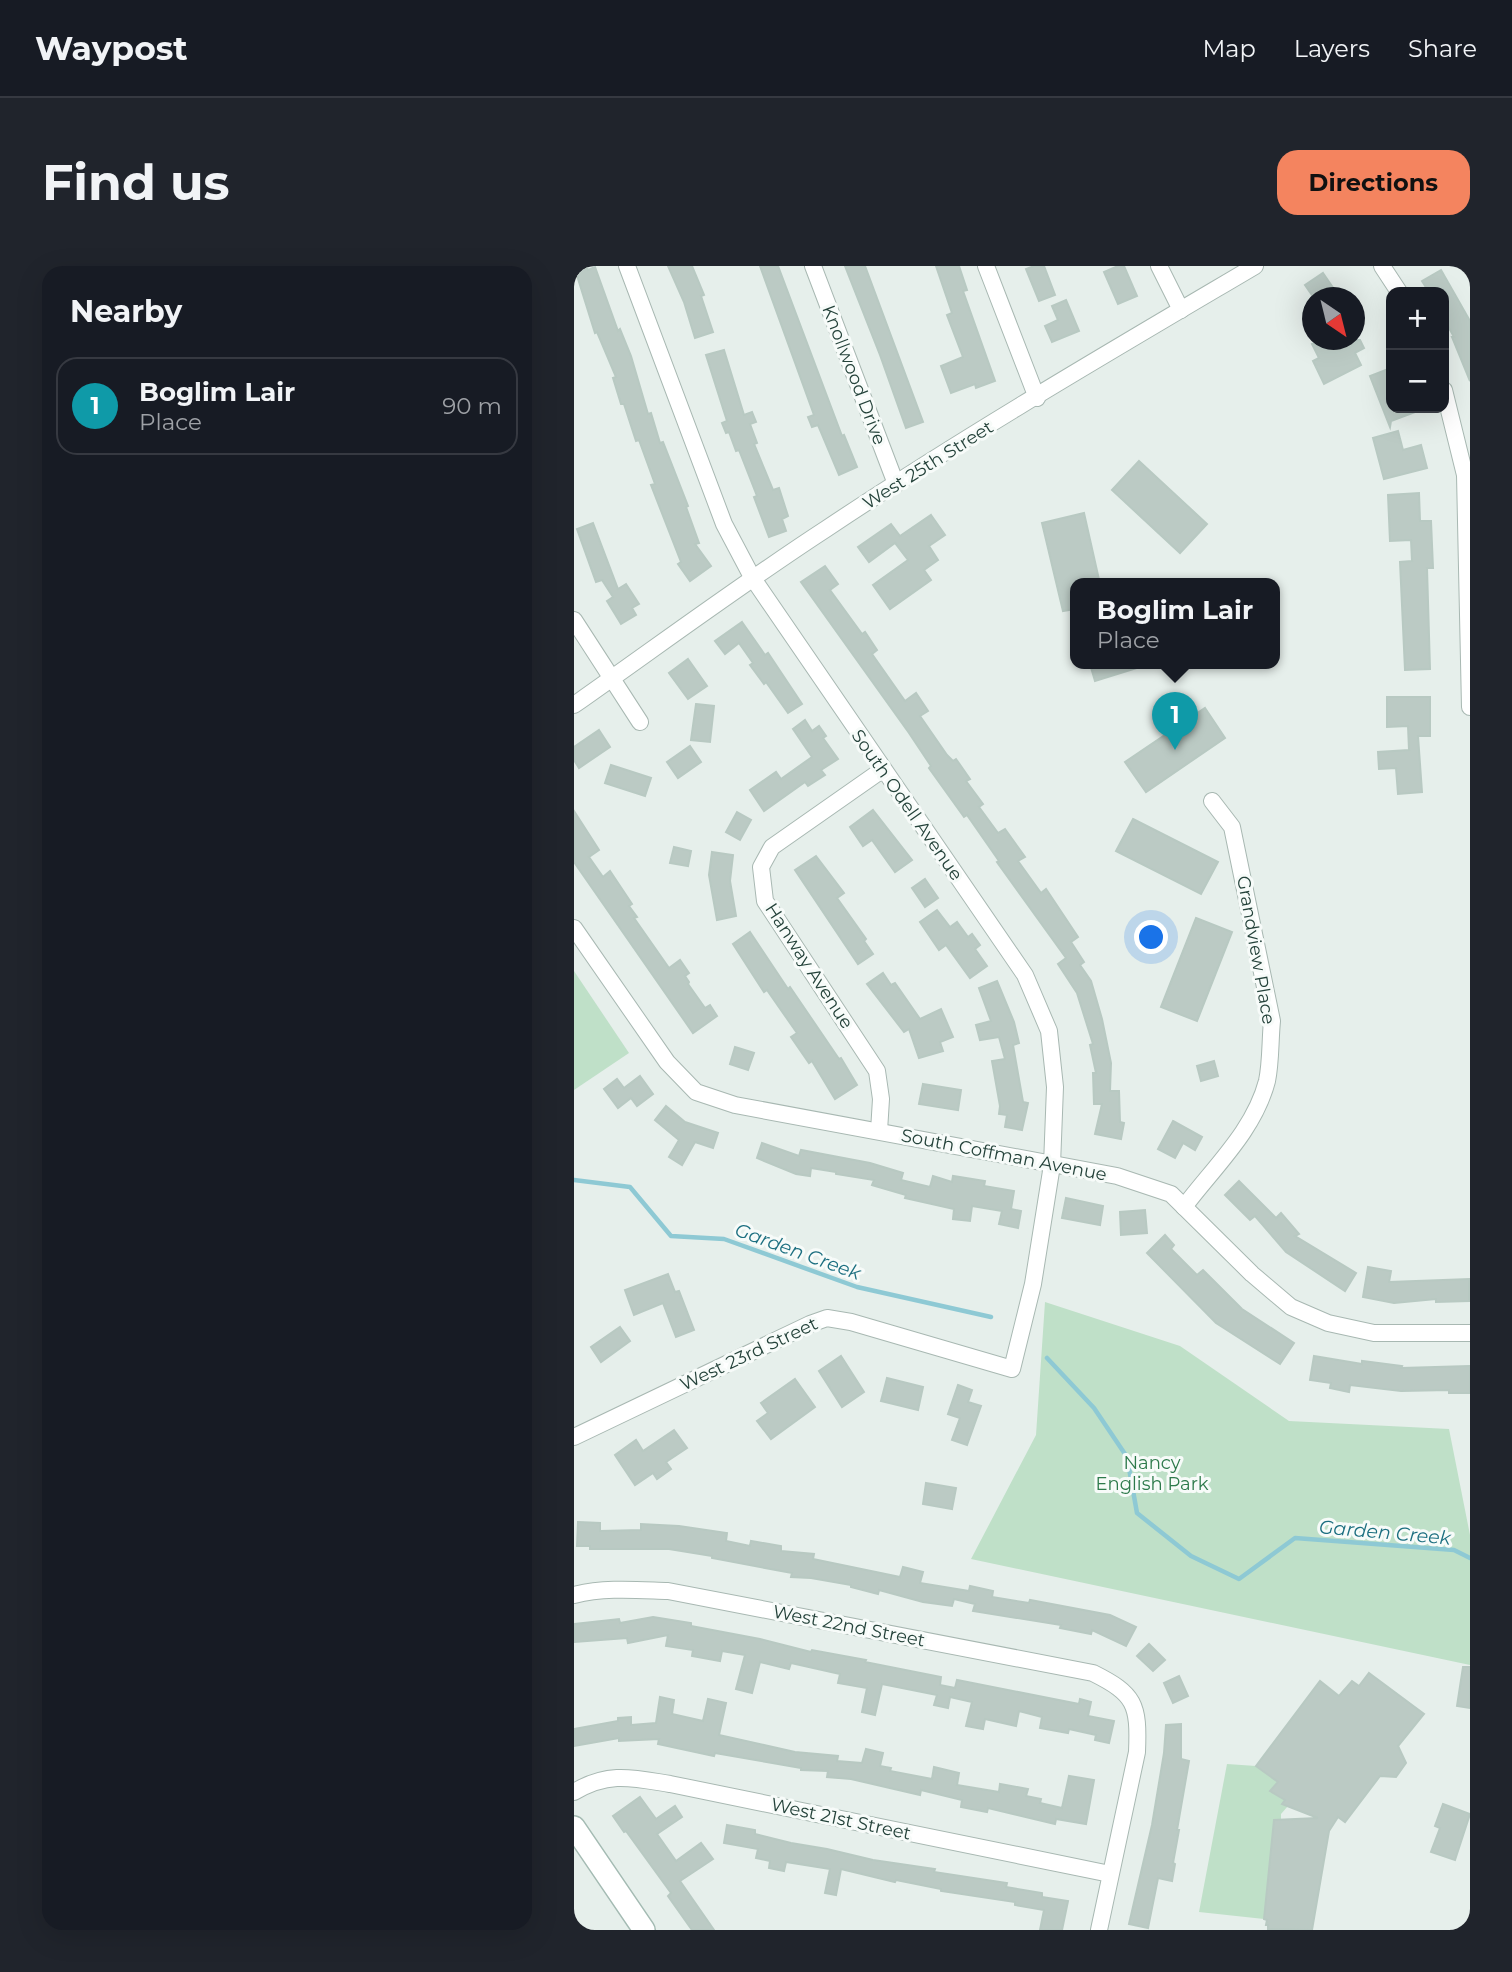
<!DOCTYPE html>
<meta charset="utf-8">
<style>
body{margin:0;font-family:Montserrat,sans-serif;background:#20242c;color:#f1f3f6}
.controls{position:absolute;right:21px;top:21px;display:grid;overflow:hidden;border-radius:14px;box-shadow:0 7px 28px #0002}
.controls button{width:63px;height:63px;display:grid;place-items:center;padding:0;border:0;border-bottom:2px solid #363941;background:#171b24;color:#f1f3f6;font:35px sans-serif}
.compass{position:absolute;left:728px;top:21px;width:63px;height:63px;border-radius:50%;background:#171b24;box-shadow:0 7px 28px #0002;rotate:145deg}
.you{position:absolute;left:578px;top:672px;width:24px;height:24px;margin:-18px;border:5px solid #fff;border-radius:50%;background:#1a73e8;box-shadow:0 0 0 10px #1a73e833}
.badge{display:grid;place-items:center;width:46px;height:46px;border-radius:50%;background:#f4845f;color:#fff;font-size:23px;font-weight:700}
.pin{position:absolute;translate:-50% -58px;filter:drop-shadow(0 2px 4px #0008)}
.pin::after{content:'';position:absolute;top:37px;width:24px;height:21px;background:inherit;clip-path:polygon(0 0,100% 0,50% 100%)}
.popup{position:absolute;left:496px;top:312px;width:210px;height:91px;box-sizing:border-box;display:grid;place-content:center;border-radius:14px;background:#171b24;filter:drop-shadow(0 2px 5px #0005);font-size:23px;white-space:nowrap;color:#9ea1a6}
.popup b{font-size:26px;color:#f1f3f6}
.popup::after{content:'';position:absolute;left:50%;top:100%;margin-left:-14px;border:14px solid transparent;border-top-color:#171b24}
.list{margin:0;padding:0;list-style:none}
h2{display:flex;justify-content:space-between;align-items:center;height:91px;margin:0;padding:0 28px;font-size:30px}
h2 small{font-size:23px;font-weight:400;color:#9ea1a6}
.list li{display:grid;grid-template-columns:46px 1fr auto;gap:21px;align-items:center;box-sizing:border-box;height:98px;margin:0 14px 14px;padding:0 14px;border:2px solid #363941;border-radius:21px}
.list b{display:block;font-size:26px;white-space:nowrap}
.list p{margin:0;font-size:23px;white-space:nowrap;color:#9ea1a6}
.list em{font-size:23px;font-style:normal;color:#9ea1a6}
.map{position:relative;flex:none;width:896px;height:1664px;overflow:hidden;border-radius:21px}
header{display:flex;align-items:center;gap:42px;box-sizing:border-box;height:98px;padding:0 35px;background:#171b24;border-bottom:2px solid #363941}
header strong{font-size:33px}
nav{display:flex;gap:38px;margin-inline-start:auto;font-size:24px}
.intro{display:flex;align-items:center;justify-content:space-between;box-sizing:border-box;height:168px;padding:0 42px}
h1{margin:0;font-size:49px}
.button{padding:18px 32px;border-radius:21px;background:#f4845f;color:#111;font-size:24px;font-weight:700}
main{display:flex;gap:42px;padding:0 42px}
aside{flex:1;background:#171b24;border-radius:21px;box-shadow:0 7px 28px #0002}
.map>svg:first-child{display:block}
.green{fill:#bfe0c8}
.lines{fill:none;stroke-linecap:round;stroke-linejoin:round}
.stream{stroke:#8ec9d4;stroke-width:4.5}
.building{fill:#bbcac4;stroke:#b8c9c2;stroke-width:2}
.street-casing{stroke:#a8b8b2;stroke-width:18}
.secondary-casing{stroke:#a4bbb3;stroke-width:24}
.street{stroke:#fff;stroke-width:16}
.secondary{stroke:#fff;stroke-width:21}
.labels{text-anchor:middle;stroke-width:6;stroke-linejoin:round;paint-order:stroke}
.street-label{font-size:18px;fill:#24423a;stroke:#f7fbf9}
.park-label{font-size:18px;fill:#2d7a4b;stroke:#f7fbf9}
.water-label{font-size:19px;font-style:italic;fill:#1c6f80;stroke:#f7fbf9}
</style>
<header>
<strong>Waypost</strong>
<nav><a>Map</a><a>Layers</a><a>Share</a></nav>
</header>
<div class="intro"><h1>Find us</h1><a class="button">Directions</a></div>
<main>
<aside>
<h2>Nearby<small></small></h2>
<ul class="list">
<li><span class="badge" style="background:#0f9aa8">1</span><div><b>Boglim Lair</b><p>Place</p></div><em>90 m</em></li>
</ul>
</aside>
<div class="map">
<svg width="896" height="1664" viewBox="0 0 896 1664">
<rect width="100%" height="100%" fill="#e6efeb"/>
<g class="green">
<polygon points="0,705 55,787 0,824"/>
<polygon points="471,1036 606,1080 715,1155 875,1163 896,1269 896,1399 397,1293 462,1169"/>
<polygon points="653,1498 682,1500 704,1516 697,1526 711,1534 708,1538 714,1540 707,1548 707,1553 700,1554 690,1653 625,1646"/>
</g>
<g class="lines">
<g class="stream">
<polyline points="0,914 56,921 97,970 150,973 283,1021 417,1051"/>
<polyline points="473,1092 520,1142 553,1191 563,1247 617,1290 665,1313 721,1272 880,1284 896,1292"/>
</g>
</g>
<g class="building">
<polygon points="0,0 12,0 14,4 21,1 44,65 46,63 57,90 74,148 77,147 86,177 89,176 114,240 112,241 125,277 121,278 137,300 116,315 104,298 107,296 77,219 81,218 65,174 62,175 50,138 47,138 39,112 42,111 23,66 21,67"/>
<polygon points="94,0 118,0 130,29 127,30 139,66 121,72 110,36"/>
<polygon points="186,0 204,0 268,170 270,169 283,201 265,209 244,159 238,161 234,151 240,149"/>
<polygon points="271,0 291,0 349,156 332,162 306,89"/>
<polygon points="362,0 385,0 393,24 389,25 421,115 402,122 401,118 377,127 367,100 389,91 373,49 378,47"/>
<polygon points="460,0 470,0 481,29 465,35 452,3"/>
<polygon points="544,0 550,0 563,30 544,38 530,6"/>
<polygon points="867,4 896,55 896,115 878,71 880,71 870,53 870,26 855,26 848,15"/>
<polygon points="749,7 766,32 740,32 731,19"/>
<polygon points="492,34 505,65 478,76 471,60 484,54 478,40"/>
<polygon points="747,74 786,74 790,82 781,87 787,99 750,118 739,95 745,92 738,78"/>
<polygon points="150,84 170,149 178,146 182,156 176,158 183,177 180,178 199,224 205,222 214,250 208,253 212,265 195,271 180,231 183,230 165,184 162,185 155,166 152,167 148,157 153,155 132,89"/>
<polygon points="817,102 817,142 849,143 817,155 816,161 796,110"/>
<polygon points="824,165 829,184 847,179 853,202 810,213 799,172"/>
<polygon points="565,195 633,258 606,287 538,224"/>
<polygon points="845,227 846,255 857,255 859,302 853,302 856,403 831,404 826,296 838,295 837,274 816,275 814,229"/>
<polygon points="510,247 526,318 501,318 501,343 489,345 468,257"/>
<polygon points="357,249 371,269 355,280 364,294 350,304 357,314 316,343 299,319 334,294 321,277 295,296 284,281 317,258 326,270"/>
<polygon points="19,257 44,323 52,318 65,338 58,342 62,349 47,358 33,335 39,331 28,314 22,316 3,263"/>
<polygon points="251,300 264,318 256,324 288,368 291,366 303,384 298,388 331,435 342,427 354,445 346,450 373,489 379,495 382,493 396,513 392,515 409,538 405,541 424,567 431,563 451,591 444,595 467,627 472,623 504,671 497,676 510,696 506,699 517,715 528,753 537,797 536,825 545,825 546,856 550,857 547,873 521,868 528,838 520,838 519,807 522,807 516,779 519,778 503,727 484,698 492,692 423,596 425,595 393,549 390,551 355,502 357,500 335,467 227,316"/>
<polygon points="168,356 191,389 194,387 228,438 214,447 192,416 190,418 176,399 179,397 165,377 151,388 141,375"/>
<polygon points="114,393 133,420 114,433 95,407"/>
<polygon points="516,398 566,398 566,401 521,415"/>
<polygon points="813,431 856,431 856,470 844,470 848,526 824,528 822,502 805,503 804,486 835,484 834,460 813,461"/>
<polygon points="122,438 140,440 136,476 117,474"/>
<polygon points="631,442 651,472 572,526 551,496"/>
<polygon points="231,454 238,465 245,460 252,470 249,472 264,493 247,504 251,509 234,520 231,516 190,545 176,524 202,506 207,513 238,491 219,463"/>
<polygon points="25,464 36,481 5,502 0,494 0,481"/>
<polygon points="116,480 127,496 104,512 93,496"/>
<polygon points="37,499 77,512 71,530 31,517"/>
<polygon points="299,544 338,594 321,606 298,574 289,580 276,561"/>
<polygon points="0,545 25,584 15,591 29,611 36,605 58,638 55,640 63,651 60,652 95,702 106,694 115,707 111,710 115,716 114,718 131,742 136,739 143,750 119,767 0,596"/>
<polygon points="163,546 177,554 166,574 152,566"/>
<polygon points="559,553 644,596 627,628 542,585"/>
<polygon points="100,581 117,585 114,600 96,597"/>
<polygon points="138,586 159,589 156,615 162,650 143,654 135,609"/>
<polygon points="242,590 270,627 263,632 292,673 290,675 299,688 284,698 221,604"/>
<polygon points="351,613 364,632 351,641 338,622"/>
<polygon points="363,644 376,661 383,656 394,671 398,668 406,679 401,683 413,700 396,712 372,679 365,684 346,656"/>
<polygon points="622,652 658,666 623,755 587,741"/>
<polygon points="176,666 214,723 216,721 265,793 267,792 283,819 261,833 238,795 235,797 217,771 223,767 193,724 190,726 159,678"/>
<polygon points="309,707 317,719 321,717 346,753 367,743 379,771 366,776 369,785 345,792 335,763 330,766 293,718"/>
<polygon points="423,715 440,756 445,777 439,779 449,836 454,837 448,864 431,861 433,849 425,848 426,840 418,795 431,793 425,771 406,774 402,759 417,755 405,722"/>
<polygon points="161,781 180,787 174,804 156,798"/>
<polygon points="640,795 644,810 627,815 623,800"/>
<polygon points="66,810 79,828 63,840 57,832 44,842 30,823 43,813 50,822"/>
<polygon points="349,818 387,824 384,844 345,838"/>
<polygon points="92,840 111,856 144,867 139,882 121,876 108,899 95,891 105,874 81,854"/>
<polygon points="599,855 628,871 621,884 609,877 601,892 584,883"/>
<polygon points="188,877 225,890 227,884 296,897 329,907 327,914 356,921 359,910 378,916 379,910 411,915 410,920 440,925 437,943 447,945 444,962 425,958 428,945 398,940 396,955 379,953 380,943 331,932 332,929 298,919 300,914 262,908 262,906 237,902 236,910 222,908 183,892"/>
<polygon points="665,915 702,952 707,947 725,968 721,970 782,1007 771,1025 712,986 681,950 676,954 651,929"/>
<polygon points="492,932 529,940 526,959 488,952"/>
<polygon points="571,944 573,967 547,969 546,946"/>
<polygon points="591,969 600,979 597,983 623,1009 629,1004 668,1043 720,1077 706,1098 642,1057 573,987"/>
<polygon points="794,1001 817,1005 815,1016 895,1013 895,1035 862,1036 862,1033 820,1037 789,1031"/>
<polygon points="94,1008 101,1026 105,1025 120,1064 102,1071 89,1037 60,1049 51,1024"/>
<polygon points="46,1061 56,1075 27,1096 17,1081"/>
<polygon points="267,1090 290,1126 268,1141 245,1105"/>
<polygon points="740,1090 788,1098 788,1095 828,1100 827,1102 896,1100 896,1127 875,1127 875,1124 827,1125 776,1119 775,1126 756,1122 757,1117 736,1114"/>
<polygon points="313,1112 349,1121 344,1144 307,1135"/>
<polygon points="221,1113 241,1141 197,1173 183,1155 194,1147 187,1137"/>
<polygon points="384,1119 398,1124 394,1136 407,1140 393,1179 378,1174 386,1152 374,1148"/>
<polygon points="100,1164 113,1182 92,1196 97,1203 83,1213 79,1207 61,1219 41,1189 62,1174 69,1185"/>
<polygon points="352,1217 382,1222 378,1243 349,1238"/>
<polygon points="4,1256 26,1257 26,1265 67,1264 67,1258 105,1260 153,1267 152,1275 176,1280 177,1275 207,1280 207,1285 240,1288 239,1293 326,1311 329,1301 349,1306 346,1317 395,1325 396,1320 419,1325 418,1331 455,1337 456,1334 536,1349 562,1361 552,1380 518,1364 517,1368 486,1362 487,1359 399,1345 401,1338 380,1333 378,1340 349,1336 305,1324 304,1328 277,1321 277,1319 237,1312 217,1311 218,1307 138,1292 138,1290 95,1283 16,1283 16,1280 3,1280"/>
<polygon points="79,1351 117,1357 117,1360 186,1373 237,1386 238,1384 292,1394 291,1396 367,1411 366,1419 381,1422 383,1414 505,1438 506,1433 517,1436 514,1450 540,1455 535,1477 521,1474 522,1469 495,1463 494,1467 466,1462 468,1451 445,1445 442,1460 411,1453 409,1463 392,1460 398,1436 376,1431 374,1442 360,1439 363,1429 308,1418 301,1449 288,1446 293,1422 264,1417 266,1408 217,1397 215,1403 186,1396 178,1427 162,1423 171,1389 148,1385 146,1395 118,1390 119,1384 92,1380 94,1369 54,1377 53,1372 0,1376 0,1358 45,1353 46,1357"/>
<polygon points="575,1378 591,1394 579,1405 563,1390"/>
<polygon points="889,1401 896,1401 896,1442 883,1440"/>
<polygon points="795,1407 850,1448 824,1480 832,1497 822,1511 806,1510 771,1556 764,1551 755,1565 738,1664 694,1663 694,1659 692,1659 693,1654 690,1653 700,1554 744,1552 708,1538 711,1534 696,1525 704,1516 682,1500 746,1415 765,1430 778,1415 785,1420"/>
<polygon points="605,1410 614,1430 599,1437 590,1417"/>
<polygon points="86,1431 100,1434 98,1448 129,1455 134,1433 152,1437 145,1469 221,1486 264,1490 263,1495 288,1497 292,1483 309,1487 306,1500 317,1502 316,1505 358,1513 360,1501 385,1507 383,1519 425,1526 426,1518 454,1523 452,1530 467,1533 466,1537 488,1542 495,1510 520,1514 512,1558 482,1553 481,1558 414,1542 413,1546 387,1541 388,1534 347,1524 346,1529 277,1513 253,1511 254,1505 227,1504 227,1502 141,1487 140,1490 84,1478 85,1473 45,1475 45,1472 0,1480 0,1463 44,1455 44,1452 57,1451 57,1459 82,1457"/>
<polygon points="607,1458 607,1493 615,1495 603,1564 605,1564 599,1597 601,1598 598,1615 584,1612 574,1662 555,1658 578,1559 590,1487 592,1459"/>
<polygon points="66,1531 82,1553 101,1540 108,1551 83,1568 102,1595 127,1577 139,1593 106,1615 140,1664 118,1664 94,1630 97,1627 52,1565 50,1566 39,1550"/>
<polygon points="869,1538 896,1548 881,1594 857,1586 866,1562 861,1560"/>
<polygon points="153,1559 181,1564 181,1568 217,1577 253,1583 299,1594 361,1603 360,1606 433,1617 432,1621 468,1627 468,1631 494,1635 488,1664 466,1664 470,1644 441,1639 441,1636 367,1625 367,1623 322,1614 321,1616 267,1603 262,1629 251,1627 256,1603 212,1596 210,1605 195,1602 196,1595 182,1592 184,1583 150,1577"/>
</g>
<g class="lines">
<defs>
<g id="street">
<polyline points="239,0 322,218"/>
<polyline points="412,0 463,132"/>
<polyline points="585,0 607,44"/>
<polyline points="808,0 825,26"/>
<polyline points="870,124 891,209 896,441"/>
<polyline points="0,354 66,456"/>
<path d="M 0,439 C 84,380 166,319 252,263 C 391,170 537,85 681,0"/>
<polyline points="0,662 93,796 122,826 161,839 543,910 597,928 678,1008 717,1041 754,1057 800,1067 896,1067"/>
<polyline points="305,865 307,833 303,805 191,635 187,601 198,581 308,504"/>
<path d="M 610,941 C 639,902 680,865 693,815 C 697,796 696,775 698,755 L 658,561 L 638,535"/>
<polyline points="0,1171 236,1058 253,1052 277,1056 438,1103 459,1018 478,899 481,821 475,765 451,709 178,311 150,258 53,0"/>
<path d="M 0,1329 C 31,1321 63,1324 94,1325 L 519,1407 C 561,1428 565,1438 563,1486 L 525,1664"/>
<path d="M 0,1526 C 35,1505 59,1512 96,1518 L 536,1608"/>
</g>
<polyline id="secondary" points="0,1561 70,1664"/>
</defs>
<use href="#street" class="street-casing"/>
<use href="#secondary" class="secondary-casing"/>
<use href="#street" class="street"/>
<use href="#secondary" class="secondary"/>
</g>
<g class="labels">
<g class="street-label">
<text transform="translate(280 109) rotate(69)" y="6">Knollwood Drive</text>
<text transform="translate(354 199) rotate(-32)" y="6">West 25th Street</text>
<text transform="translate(333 539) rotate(55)" y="6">South Odell Avenue</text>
<text transform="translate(682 684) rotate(80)" y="6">Grandview Place</text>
<text transform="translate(235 700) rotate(57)" y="6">Hanway Avenue</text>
<text transform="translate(430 889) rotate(11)" y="6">South Coffman Avenue</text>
<text transform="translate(175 1088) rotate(-25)" y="6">West 23rd Street</text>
<text transform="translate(275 1360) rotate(11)" y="6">West 22nd Street</text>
<text transform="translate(267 1553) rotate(12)" y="6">West 21st Street</text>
</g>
<g class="park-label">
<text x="578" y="1203">Nancy<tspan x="578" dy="21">English Park</tspan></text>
</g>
<g class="water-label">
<text transform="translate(224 985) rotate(20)" y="7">Garden Creek</text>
<text transform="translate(811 1266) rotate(5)" y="7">Garden Creek</text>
</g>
</g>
</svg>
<div class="controls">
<button>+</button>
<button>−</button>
</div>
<svg class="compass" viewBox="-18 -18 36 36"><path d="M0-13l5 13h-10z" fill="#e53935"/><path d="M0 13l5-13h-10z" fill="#9ea1a6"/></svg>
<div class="you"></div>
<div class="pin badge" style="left:601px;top:484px;background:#0f9aa8">1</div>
<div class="popup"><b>Boglim Lair</b>Place</div>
</div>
</main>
